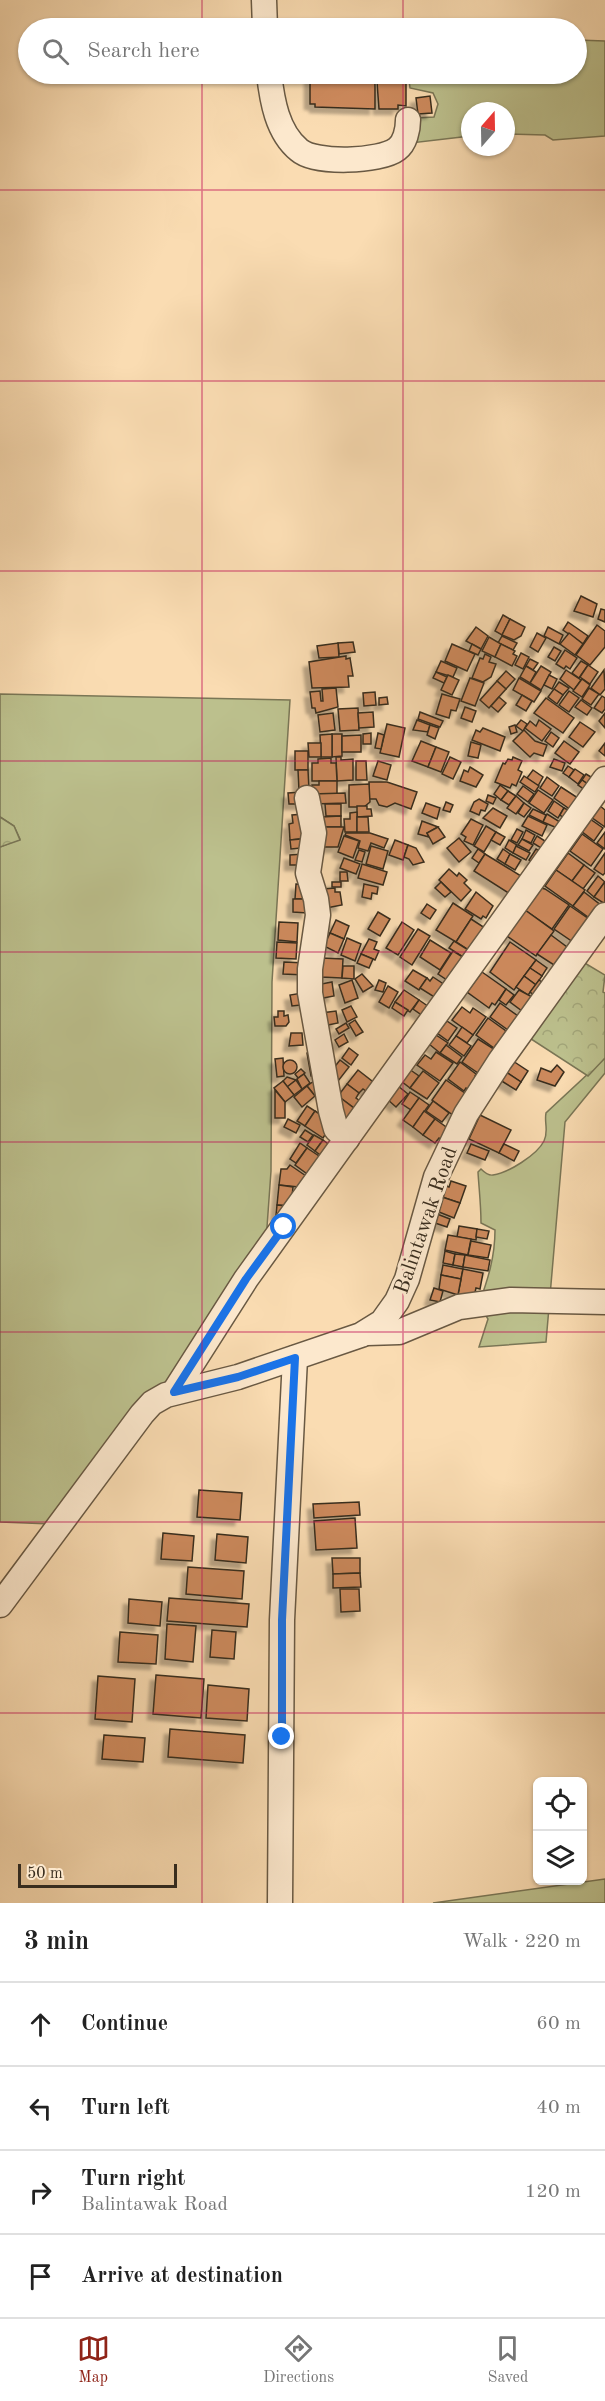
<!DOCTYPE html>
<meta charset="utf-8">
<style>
body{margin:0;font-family:"Old Standard TT",serif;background:#f6f6f6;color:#222}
.controls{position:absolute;right:18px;bottom:18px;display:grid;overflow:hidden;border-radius:9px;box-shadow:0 2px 4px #0004}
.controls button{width:54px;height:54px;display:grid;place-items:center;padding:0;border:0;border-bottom:2px solid #e0e0e0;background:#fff;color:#222;font:30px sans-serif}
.compass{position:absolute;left:461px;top:102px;width:54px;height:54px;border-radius:50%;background:#fff;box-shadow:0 2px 4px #0004;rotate:20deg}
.scale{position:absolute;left:18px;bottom:15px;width:159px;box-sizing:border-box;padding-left:6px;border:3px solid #392d1e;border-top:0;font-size:16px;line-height:21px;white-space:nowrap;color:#392d1e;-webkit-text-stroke:4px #fce8cd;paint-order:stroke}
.stop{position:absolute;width:18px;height:18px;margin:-14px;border:4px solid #1a73e8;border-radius:50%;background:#fff}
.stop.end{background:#1a73e8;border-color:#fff;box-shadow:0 2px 6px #0008}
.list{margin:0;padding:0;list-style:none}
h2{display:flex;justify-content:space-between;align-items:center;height:78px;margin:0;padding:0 24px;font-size:26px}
h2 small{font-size:20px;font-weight:400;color:#767676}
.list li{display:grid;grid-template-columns:39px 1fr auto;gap:18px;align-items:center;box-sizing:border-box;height:84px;padding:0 24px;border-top:2px solid #e0e0e0}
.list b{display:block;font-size:22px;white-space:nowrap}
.list p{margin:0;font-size:20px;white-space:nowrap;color:#767676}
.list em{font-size:20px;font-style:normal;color:#767676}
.icon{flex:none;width:33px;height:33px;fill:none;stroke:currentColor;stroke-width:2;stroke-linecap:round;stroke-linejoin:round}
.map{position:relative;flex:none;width:605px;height:1903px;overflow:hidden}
.search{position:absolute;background:#fff;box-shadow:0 2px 4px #0004;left:18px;right:18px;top:18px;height:66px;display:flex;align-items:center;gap:15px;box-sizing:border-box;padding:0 21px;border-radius:33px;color:#767676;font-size:22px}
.sheet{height:414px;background:#fff}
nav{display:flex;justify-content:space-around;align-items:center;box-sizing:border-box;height:84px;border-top:2px solid #e0e0e0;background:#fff;font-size:16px;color:#767676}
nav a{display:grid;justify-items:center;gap:3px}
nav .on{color:#8f2418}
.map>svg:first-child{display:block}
.grass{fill:#bcc08d;stroke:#7a7656;stroke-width:1.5}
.forest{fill:url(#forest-crowns);stroke:#7a7656;stroke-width:1.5}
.building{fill:#cc895b;stroke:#392d1e;stroke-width:1.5;filter:url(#shadow)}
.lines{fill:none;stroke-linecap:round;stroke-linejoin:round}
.minor-casing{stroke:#695943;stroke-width:27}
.minor{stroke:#fce8cd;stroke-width:24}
.route{stroke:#1a73e8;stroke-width:8}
.grid{fill:none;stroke:#c2185b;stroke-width:1.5;stroke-opacity:0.55}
.labels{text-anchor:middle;stroke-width:6;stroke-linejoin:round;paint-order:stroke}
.street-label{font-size:21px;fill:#392d1e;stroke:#fce8cd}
</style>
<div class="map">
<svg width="605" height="1903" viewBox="0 0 605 1903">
<defs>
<pattern id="forest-crowns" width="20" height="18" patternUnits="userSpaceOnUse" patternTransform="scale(1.5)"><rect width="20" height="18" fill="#bcc08d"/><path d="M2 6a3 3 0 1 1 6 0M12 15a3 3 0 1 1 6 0" fill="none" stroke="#a2a579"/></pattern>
<filter id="shadow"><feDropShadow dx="-5.5" dy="5.5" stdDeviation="1.5" flood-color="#0004"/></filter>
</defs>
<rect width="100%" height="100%" fill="#fadcb2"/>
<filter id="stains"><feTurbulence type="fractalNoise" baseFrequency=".00333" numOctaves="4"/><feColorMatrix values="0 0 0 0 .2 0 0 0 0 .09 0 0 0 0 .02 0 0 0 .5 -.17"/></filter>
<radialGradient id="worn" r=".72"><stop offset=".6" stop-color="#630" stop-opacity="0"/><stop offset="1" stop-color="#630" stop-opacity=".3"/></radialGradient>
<g class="grass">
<polygon points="577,40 605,41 605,136 553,140 545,135 506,134 506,111 470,111 470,136 411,143 415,118 434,117 438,104 433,93 410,88 409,80 401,78 402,74 576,74"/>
<polygon points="0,694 290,700 272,982 271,1171 266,1241 166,1389 51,1524 0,1522 0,847 20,839 14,826 0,817"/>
<path d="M 605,1058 L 605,1073 L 565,1122 L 546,1342 L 479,1347 L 488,1319 L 479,1304 C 488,1279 495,1257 495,1230 L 481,1223 C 481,1205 479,1189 478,1172 L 481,1169 C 484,1172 488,1176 493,1175 C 508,1173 537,1155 544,1141 C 549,1131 544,1123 546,1113 Z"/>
<polygon points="605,1879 605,1903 433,1903"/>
</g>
<g class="forest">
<polygon points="0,817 14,826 20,840 0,847"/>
<polygon points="583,962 605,975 603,992 605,993 605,1058 588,1076 528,1037"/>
</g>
<g class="building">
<polygon points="310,74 375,74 375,109 315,107 315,104 310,104"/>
<polygon points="377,82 406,83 406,106 398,105 398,109 379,109"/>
<polygon points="430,96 432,113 418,114 416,98"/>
<polygon points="581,596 597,604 593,617 574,611"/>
<polygon points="601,609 605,610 605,622 598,619"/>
<polygon points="503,615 510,619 502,635 495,631"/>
<polygon points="510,619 525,627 521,636 514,640 502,635"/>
<polygon points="568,622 588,636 583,644 563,630"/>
<polygon points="597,625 605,631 605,647 590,665 576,655"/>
<polygon points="476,627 488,636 481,649 466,641"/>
<polygon points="548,627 563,635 559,644 544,636"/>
<polygon points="537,633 546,638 538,652 530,647"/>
<polygon points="569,633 583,644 575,655 560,644"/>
<polygon points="502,636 517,643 513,650 498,643"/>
<polygon points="489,637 501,644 495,657 482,651"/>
<polygon points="353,642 355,652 339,654 338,643"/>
<polygon points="338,643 339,657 319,658 317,646"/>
<polygon points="452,644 475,654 467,671 445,661"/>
<polygon points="472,644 481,649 478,655 469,651"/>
<polygon points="501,644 515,651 513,654 517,656 512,666 495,657"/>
<polygon points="554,647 561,651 555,661 548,657"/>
<polygon points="565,650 577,658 570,669 566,666 564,669 556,664"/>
<polygon points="521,653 529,657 523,669 515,665"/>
<polygon points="485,654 491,657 489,662 496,664 491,677 483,682 472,678 480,658 483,659"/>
<polygon points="346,656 346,659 350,658 353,676 348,676 349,687 312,688 309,662"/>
<polygon points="530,659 538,663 533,670 526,666"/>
<polygon points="441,661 457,668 453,677 436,672"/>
<polygon points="581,661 588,665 579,678 572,673"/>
<polygon points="588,665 598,672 590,684 580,677"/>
<polygon points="526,666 536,672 530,683 520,677"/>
<polygon points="541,666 551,672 541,690 530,683"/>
<polygon points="566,670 581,680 574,690 560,679"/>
<polygon points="604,670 605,689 600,695 591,688"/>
<polygon points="506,671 515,679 506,689 497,681"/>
<polygon points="436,672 447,677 444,683 433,678"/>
<polygon points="448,675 459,680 452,695 441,690"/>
<polygon points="549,675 557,679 552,689 544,685"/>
<polygon points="470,678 484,683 475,706 461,701"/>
<polygon points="519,678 541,691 534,702 513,690"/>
<polygon points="582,679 590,685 582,697 573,691"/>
<polygon points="497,681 506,689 489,708 480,700"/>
<polygon points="559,682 569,688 563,695 554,689"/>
<polygon points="336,688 338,707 316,713 315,708 312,708 310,692 320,691 321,701 323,701 322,689"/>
<polygon points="589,688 599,694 591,705 582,699"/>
<polygon points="554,689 563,695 557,704 548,697"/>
<polygon points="569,691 579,698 569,712 559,705"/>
<polygon points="375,692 376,705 364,706 363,693"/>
<polygon points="442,694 460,699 456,711 451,710 449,718 436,714"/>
<polygon points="522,695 532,701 526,711 516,705"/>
<polygon points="602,696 605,698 605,709 602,713 594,708"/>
<polygon points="387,697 388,704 379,705 379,698"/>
<polygon points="499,697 506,703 498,712 491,706"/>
<polygon points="546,698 574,718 563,733 534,713"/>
<polygon points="581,700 592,708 587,715 575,707"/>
<polygon points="465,707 476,711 472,722 461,718"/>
<polygon points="358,708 359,730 340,731 338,709"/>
<polygon points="373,712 374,727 359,728 358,713"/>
<polygon points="420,712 443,721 440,727 418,719"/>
<polygon points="333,713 335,730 320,732 318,715"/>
<polygon points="605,713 605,728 599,721"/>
<polygon points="417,720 430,725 428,732 413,730"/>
<polygon points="521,720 527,724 523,731 516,726"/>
<polygon points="539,720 551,729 542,741 525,728 530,721 536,726"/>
<polygon points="580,722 595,732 583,747 569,737"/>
<polygon points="387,724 405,728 399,757 380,753"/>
<polygon points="430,725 439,728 435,739 427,735"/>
<polygon points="515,725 517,732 511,734 509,727"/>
<polygon points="483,728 505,737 500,751 472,740 476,730 480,732"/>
<polygon points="524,730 535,741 547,745 543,756 534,753 530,757 513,741"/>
<polygon points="551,732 559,738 553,747 545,741"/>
<polygon points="371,733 371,744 363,744 363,734"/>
<polygon points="378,733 384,735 381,749 375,748"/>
<polygon points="332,734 342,734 342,756 332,757"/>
<polygon points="332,734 332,757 321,757 320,735"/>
<polygon points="361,735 361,752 342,752 342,736"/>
<polygon points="421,741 436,747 428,767 412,761"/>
<polygon points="564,741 579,752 570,764 555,753"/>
<polygon points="471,742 481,745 478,758 468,756"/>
<polygon points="308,743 321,743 321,757 309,757"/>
<polygon points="605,743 605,756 599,751"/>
<polygon points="436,747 449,752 441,772 428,767"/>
<rect x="295" y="751" width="13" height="19"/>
<polygon points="336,757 341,757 341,760 353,759 353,780 337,781"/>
<polygon points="450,757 461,762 453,779 442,774"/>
<polygon points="513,757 522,761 518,770 522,772 516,786 512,784 510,788 495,782 503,763 505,764 508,759 512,760"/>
<polygon points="331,758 331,763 336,763 337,781 312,781 312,763 318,763 318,759"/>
<polygon points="554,759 565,763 562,771 550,767"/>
<polygon points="356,761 366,761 367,780 356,780"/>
<polygon points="378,761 391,765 387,780 373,776"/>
<polygon points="568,766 574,770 569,777 563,773"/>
<polygon points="470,767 483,775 476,787 460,781 464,770 468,772"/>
<polygon points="575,769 584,775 578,784 569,777"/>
<polygon points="298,770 308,770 309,790 299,791"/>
<polygon points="533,770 543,777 538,786 527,778"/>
<polygon points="586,774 596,780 592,787 582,780"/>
<polygon points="524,776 539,786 535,792 520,782"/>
<polygon points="547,777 559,786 552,796 540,788"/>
<polygon points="582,780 592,787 588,792 578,785"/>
<polygon points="319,781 337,781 337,794 312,794 312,785 319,785"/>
<polygon points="369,782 387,782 417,792 411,809 395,803 387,807 379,805 376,799 369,799"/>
<polygon points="369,784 370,802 364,807 349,807 349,785"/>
<polygon points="500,785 508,791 501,800 494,794"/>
<polygon points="523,786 534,794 528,802 517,794"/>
<polygon points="561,787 578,798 571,810 554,798"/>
<polygon points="538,790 553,800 544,813 529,803"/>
<polygon points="508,791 516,796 509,805 501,800"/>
<polygon points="302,792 302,804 289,804 288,793"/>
<polygon points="345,793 346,803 313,804 312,794"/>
<polygon points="488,795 496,798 493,804 486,801"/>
<polygon points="516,796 524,803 516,814 507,808"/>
<polygon points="479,799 488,804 485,811 481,810 479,815 470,811 474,802"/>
<polygon points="554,801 564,808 558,818 548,811"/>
<polygon points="446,802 453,805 450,812 443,810"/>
<polygon points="426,803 440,808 437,819 422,813"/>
<polygon points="524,803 531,808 524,817 518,813"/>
<polygon points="325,804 341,804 341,816 326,816"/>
<polygon points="599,805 605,810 605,827 591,817"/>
<polygon points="357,806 367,806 367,809 371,809 372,816 357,817"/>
<polygon points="493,808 507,816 500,828 483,818"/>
<polygon points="564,808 570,811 565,819 560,815"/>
<polygon points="533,809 546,815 543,822 529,815"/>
<polygon points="357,812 357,832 345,832 344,819 350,819 350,813"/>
<polygon points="304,814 307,838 290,840 289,824 293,823 292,815"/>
<polygon points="547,814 560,822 557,828 543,822"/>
<polygon points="341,816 341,827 321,827 321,817"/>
<polygon points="528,816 547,825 542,836 522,826"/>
<polygon points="357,817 368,817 369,832 357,832"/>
<polygon points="471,819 483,825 473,845 464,841 466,837 461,834"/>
<polygon points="590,819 603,828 594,841 581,831"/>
<polygon points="422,821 438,827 427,833 429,837 418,834"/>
<polygon points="486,826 496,832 484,852 474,846"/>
<polygon points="321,827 344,827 338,847 321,847"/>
<polygon points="438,827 445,837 433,844 427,833"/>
<polygon points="517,829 523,832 517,843 511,840"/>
<polygon points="526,830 535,835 531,843 522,839"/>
<polygon points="496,832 505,837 500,845 491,840"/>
<polygon points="605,832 605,849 597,843"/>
<polygon points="346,833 370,833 388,839 384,848 371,843 368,851 358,848 360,841 345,835"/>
<polygon points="582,834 603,849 591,866 570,851"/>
<polygon points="344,836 359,841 353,858 338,852"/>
<polygon points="537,836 545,841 541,848 533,843"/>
<polygon points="459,838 471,852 459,862 447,848"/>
<polygon points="301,839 301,848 291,849 290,840"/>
<polygon points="522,839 533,845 529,851 518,845"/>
<polygon points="395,840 408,845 403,860 389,855"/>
<polygon points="509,840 517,845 513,853 505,848"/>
<polygon points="408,845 416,848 424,862 413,865 409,859 404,857"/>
<polygon points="371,846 388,851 383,869 366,864"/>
<polygon points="516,846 530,853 526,860 513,853"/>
<polygon points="478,849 485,854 479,863 472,858"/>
<polygon points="503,849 510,854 505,864 497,859"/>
<polygon points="536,849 544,854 537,865 529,860"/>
<polygon points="359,850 365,852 362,862 355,860"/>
<polygon points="568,853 584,865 572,881 556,870"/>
<polygon points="605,853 605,873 603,875 594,869"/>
<polygon points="303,854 303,865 290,865 290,855"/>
<polygon points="485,854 521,876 510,894 474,871"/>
<polygon points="510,854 521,860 515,870 505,864"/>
<polygon points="344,858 360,864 356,874 340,868"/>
<polygon points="362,864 387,872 383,885 358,878"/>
<polygon points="584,865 595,873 583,889 572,881"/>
<polygon points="449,869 457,876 459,873 467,880 464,883 471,890 461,901 439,880"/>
<polygon points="556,870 585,890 573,906 545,886"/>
<polygon points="340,872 347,872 348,881 340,881"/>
<polygon points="598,876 605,882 594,897 587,891"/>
<rect x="332" y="882" width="9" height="5"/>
<polygon points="441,882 451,892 445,897 435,888"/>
<polygon points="604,883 605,884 605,904 594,897"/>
<polygon points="296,884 308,885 308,899 295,899"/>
<polygon points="364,884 378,887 377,894 372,893 371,899 362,897"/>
<polygon points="335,888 335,892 340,892 342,905 326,908 323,889"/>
<polygon points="541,888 545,889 569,905 552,929 525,910"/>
<polygon points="476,892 493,906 486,918 483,916 481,919 465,909"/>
<polygon points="584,892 602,906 592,920 573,906"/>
<polygon points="293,899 308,899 307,913 293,912"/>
<polygon points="453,903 473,916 456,942 436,930"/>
<polygon points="427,904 436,910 430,919 421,913"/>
<polygon points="570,906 589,919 573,942 554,929"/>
<polygon points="525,910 554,931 536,956 507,936"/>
<polygon points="378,912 390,919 380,936 368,929"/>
<polygon points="471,919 485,928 470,951 456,942"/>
<polygon points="336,920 349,926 344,939 330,933"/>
<polygon points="279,922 298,923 297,942 278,940"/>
<polygon points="402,922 414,930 398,955 386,948"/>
<polygon points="418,929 430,936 412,965 400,957"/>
<polygon points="330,933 344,939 338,953 324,946"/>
<polygon points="551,935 567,947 554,965 537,954"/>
<polygon points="347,938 361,944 355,961 341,955"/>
<polygon points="369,939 377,942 374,949 379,951 375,960 361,954"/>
<polygon points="430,940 451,953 440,970 420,957"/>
<polygon points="454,941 470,951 466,959 449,948"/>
<polygon points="277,942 297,943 296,959 276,958"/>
<polygon points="510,942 536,960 514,990 490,972"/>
<polygon points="453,951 466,959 450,982 438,974"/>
<polygon points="361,954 373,959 369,968 357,963"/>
<polygon points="322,958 343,959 342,978 321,977"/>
<polygon points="536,960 547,968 542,976 530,968"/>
<polygon points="284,962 306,963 305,975 283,974"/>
<polygon points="343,966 354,966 354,979 342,978"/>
<polygon points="530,968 542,976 536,985 524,976"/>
<polygon points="413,970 427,978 419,990 405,981"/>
<polygon points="482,972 506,989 495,1005 492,1003 489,1008 467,992"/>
<polygon points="362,974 373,986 363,992 355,979"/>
<polygon points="524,976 536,985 528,995 516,987"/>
<polygon points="433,977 448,987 439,1000 420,988 427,978 430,981"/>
<polygon points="352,980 358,998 345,1003 339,985"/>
<polygon points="379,980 386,983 383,992 375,990"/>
<polygon points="539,980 546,985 538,998 530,992"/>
<polygon points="332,982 334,996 318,999 316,985"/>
<polygon points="388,986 398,992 389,1008 379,1002"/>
<polygon points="506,989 514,995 506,1005 499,1000"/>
<polygon points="404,990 419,1000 410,1012 395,1002"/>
<polygon points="519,990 536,999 526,1014 510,1002"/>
<polygon points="308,992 310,1004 292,1006 290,995"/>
<polygon points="419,1000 432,1009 426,1018 413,1009"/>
<polygon points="395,1002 408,1010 404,1016 392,1008"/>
<polygon points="500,1003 518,1016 508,1030 490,1017"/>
<polygon points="351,1006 357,1017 347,1022 342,1010"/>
<polygon points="462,1007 470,1013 473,1008 486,1017 473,1035 452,1020"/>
<polygon points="278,1011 284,1011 284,1016 288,1015 289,1022 286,1026 275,1026 274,1017 278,1017"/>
<polygon points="336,1011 338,1023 323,1026 321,1013"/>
<polygon points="488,1018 506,1031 503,1036 506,1038 499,1048 496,1045 494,1048 476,1035"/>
<polygon points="355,1020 363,1032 356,1036 349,1024"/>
<polygon points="447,1021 457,1028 448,1041 437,1033"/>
<polygon points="346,1023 349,1028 339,1034 336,1029"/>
<polygon points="462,1027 473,1035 467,1043 456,1036"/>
<polygon points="291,1033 302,1033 303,1045 289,1046"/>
<polygon points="344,1034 348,1042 339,1047 335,1040"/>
<polygon points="436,1035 448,1043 440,1053 429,1044"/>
<polygon points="456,1036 471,1046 464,1056 449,1045"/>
<polygon points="478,1039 497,1051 481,1075 462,1062"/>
<polygon points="446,1045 462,1057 457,1064 440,1053"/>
<polygon points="349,1048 358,1055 351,1065 342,1058"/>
<polygon points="317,1051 321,1075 311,1076 307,1053"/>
<polygon points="436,1052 453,1063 440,1081 417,1065 425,1055 431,1059"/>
<polygon points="283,1058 284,1076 277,1077 275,1059"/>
<circle cx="290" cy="1067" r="7"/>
<polygon points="340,1060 349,1067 335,1085 329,1074"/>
<polygon points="513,1061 528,1071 521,1082 506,1072"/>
<polygon points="460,1062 476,1074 475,1076 480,1080 472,1092 466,1088 464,1091 448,1079"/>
<polygon points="557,1065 564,1072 555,1086 537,1080 541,1068 551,1072"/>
<polygon points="301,1069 305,1073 298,1078 295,1074"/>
<polygon points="409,1069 419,1076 410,1088 401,1081"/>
<polygon points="358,1070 377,1085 370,1094 363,1089 359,1093 347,1084"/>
<polygon points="423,1071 439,1083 427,1099 410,1088"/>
<polygon points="506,1072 521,1082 516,1090 500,1080"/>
<polygon points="304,1074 310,1083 302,1089 297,1079"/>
<polygon points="287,1077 296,1080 287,1087 283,1081"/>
<polygon points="296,1080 302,1089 294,1095 287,1087"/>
<polygon points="446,1080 472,1098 457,1118 432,1100"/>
<polygon points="283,1081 294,1095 285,1102 274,1088"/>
<polygon points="314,1081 322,1091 315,1096 307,1086"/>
<polygon points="347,1084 359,1093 356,1098 363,1103 357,1110 338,1096"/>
<polygon points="307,1086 315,1096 302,1107 294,1097"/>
<polygon points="398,1086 408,1094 396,1107 387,1099"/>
<polygon points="275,1090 285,1102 285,1118 275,1118"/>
<polygon points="410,1092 419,1098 411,1110 402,1104"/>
<polygon points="338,1096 359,1112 342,1130"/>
<polygon points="419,1098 429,1105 413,1127 403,1120"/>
<polygon points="433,1101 449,1113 442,1122 426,1111"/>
<polygon points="307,1106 315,1111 305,1126 297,1121"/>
<polygon points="315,1111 326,1118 328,1130 323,1138 305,1126"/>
<polygon points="424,1111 435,1119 423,1135 413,1127"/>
<polygon points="480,1115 511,1130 499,1153 469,1139"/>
<polygon points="288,1119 300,1125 296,1133 284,1127"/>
<polygon points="435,1119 449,1129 442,1140 439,1138 435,1143 423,1135"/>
<polygon points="305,1130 313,1135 308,1142 300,1137"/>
<polygon points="314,1135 323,1140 315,1151 307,1145"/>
<polygon points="323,1140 331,1146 323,1157 315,1151"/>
<polygon points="300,1143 307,1148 296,1163 290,1159"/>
<polygon points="471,1144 489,1151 485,1160 467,1153"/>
<polygon points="504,1144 519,1151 514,1161 499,1153"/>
<polygon points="307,1148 322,1158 310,1176 295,1165"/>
<polygon points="290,1165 309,1178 299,1187 279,1185 281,1169 287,1169"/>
<polygon points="451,1181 466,1186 460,1203 439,1196 443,1185 449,1187"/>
<polygon points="279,1185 293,1187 291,1206 277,1205"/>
<polygon points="439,1196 460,1203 454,1218 434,1210"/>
<polygon points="277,1205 287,1206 286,1216 276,1215"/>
<polygon points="437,1214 450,1219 447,1227 435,1223"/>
<polygon points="459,1226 477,1229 476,1240 457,1237"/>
<polygon points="477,1229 489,1231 487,1239 476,1237"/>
<polygon points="448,1235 471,1239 468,1255 445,1250"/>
<polygon points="471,1241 491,1245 488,1258 468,1255"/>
<polygon points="445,1251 455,1254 453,1265 443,1263"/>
<polygon points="455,1254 465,1255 463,1267 453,1265"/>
<polygon points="465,1255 490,1260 488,1271 463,1267"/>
<polygon points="443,1265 463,1269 461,1279 441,1275"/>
<polygon points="463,1269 483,1273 480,1289 476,1288 473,1301 457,1299"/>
<polygon points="441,1275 461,1279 458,1295 439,1289"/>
<polygon points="434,1288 443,1291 440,1302 430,1300"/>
<polygon points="199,1490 242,1493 240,1520 197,1517"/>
<polygon points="359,1502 360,1515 314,1518 313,1504"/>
<polygon points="355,1518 357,1548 316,1550 314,1521"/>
<polygon points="163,1533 194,1536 192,1561 161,1559"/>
<polygon points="217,1534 248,1537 246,1563 215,1560"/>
<polygon points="332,1558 360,1558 360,1573 333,1574"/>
<polygon points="188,1567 244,1571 242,1599 186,1594"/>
<polygon points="360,1573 361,1587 333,1588 333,1574"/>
<polygon points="340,1589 359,1589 360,1611 341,1612"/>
<polygon points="169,1598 249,1604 247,1627 167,1621"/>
<polygon points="129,1599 162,1602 160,1626 128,1623"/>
<polygon points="167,1624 196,1626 193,1662 165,1659"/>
<polygon points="212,1630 236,1632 234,1659 210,1657"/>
<polygon points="120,1632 158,1635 156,1664 118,1662"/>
<polygon points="156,1675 204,1679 201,1718 153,1714"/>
<polygon points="98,1676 135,1679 132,1722 95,1719"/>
<polygon points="208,1685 249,1689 247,1721 206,1718"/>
<polygon points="170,1729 245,1735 243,1763 168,1757"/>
<polygon points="104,1735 145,1738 143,1762 102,1759"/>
</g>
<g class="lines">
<defs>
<g id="minor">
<polyline points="264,0 265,28"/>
<path d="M 269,74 C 272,100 277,132 299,150 C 315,164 380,162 397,149 C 405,143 408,130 408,120"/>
<polyline points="307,798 314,833 308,873 316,899 318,915 310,969 310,993 331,1111 336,1129 347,1139"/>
<polyline points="367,1333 399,1332 459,1307 511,1300 605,1302"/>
<polyline points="174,1392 246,1279 605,779"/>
<polyline points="0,1605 142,1414 152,1403 166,1395 238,1377 361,1335 382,1322 397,1301 407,1279 436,1177 466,1114 500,1061 605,915"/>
<polyline points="280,1903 282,1620 295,1358"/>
</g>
</defs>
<use href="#minor" class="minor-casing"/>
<use href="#minor" class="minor"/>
</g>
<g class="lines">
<polyline class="route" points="282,1737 282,1620 295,1358 238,1377 174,1392 246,1279 284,1227"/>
</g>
<path class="grid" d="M 202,0 L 202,28M 403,0 L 403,28M 202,74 L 202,1903M 403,74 L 403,1903M 0,190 L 605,190M 0,381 L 605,381M 0,571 L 605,571M 0,761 L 605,761M 0,952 L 605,952M 0,1142 L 605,1142M 0,1332 L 605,1332M 0,1522 L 605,1522M 0,1713 L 605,1713"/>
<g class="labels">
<g class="street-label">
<text transform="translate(425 1220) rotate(-71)" y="7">Balintawak Road</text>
</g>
</g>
<rect width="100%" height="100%" filter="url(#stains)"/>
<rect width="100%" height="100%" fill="url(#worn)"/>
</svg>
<div class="controls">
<button><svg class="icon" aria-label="locate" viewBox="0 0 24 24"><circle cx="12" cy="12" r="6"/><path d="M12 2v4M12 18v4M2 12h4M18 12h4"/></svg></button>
<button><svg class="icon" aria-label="layers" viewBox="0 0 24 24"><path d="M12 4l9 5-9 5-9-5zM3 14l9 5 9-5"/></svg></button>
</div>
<svg class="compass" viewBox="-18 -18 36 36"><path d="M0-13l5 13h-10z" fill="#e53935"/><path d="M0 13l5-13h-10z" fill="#767676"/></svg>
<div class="scale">50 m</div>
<div class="stop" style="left:284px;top:1227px"></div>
<div class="stop end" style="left:282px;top:1737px"></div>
<div class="search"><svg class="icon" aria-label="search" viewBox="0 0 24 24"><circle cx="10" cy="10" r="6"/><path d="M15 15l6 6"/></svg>Search here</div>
</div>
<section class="sheet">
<h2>3 min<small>Walk · 220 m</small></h2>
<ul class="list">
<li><svg class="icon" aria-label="ahead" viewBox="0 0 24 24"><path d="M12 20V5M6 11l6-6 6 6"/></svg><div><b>Continue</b></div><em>60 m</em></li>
<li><svg class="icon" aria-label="left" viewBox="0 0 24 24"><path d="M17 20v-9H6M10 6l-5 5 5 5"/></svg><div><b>Turn left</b></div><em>40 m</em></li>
<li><svg class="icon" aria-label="right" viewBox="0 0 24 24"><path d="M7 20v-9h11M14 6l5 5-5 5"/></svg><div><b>Turn right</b><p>Balintawak Road</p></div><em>120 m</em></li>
<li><svg class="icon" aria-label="arrive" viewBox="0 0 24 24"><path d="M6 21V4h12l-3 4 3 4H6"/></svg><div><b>Arrive at destination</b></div></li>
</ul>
</section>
<nav>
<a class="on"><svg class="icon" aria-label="map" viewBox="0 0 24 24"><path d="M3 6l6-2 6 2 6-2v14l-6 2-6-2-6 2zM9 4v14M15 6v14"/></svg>Map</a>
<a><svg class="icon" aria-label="directions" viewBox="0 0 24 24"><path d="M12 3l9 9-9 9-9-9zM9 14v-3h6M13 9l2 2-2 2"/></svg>Directions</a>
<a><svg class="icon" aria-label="saved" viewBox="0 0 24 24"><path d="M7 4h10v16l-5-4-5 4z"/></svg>Saved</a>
</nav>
